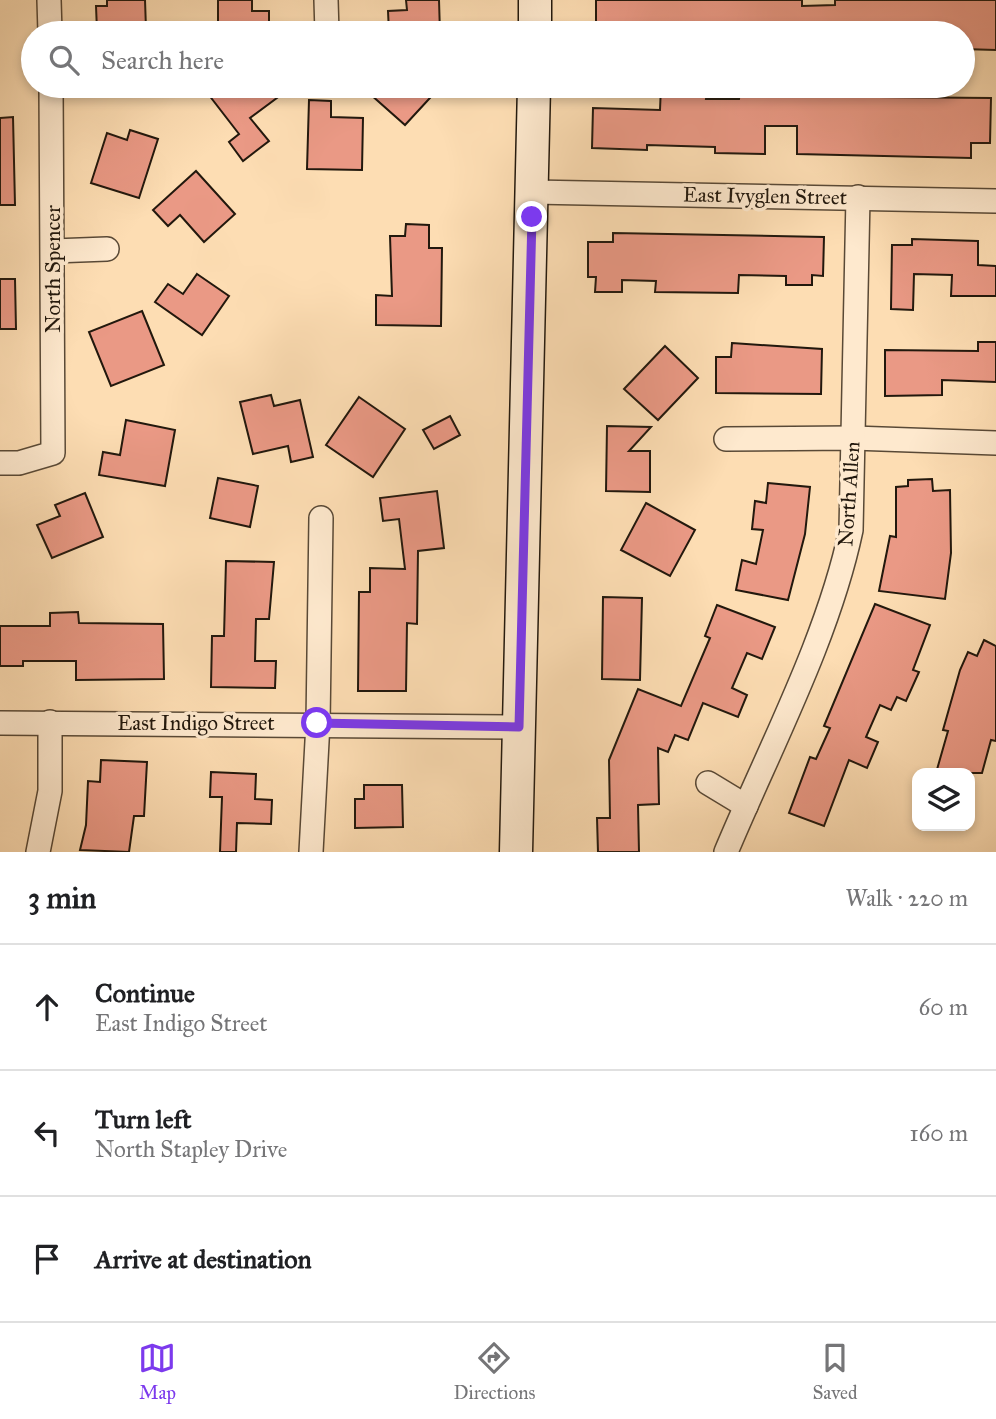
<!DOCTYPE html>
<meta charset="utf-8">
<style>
body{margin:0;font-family:"IM FELL Great Primer",serif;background:#f2f2f2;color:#202124}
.controls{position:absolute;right:21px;bottom:21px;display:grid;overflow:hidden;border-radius:14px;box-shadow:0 4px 10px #0003}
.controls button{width:63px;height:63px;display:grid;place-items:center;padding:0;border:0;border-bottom:2px solid #e0e0e0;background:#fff;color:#202124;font:35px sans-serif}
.stop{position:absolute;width:21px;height:21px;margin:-16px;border:5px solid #7c3aed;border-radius:50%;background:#fff}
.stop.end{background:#7c3aed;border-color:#fff;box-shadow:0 2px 7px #0008}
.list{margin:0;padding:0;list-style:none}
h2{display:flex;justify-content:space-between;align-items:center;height:91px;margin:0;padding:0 28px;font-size:30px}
h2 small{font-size:23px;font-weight:400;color:#757577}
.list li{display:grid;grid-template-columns:46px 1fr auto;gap:21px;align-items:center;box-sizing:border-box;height:126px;padding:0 28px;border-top:2px solid #e0e0e0}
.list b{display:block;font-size:26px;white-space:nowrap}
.list p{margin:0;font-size:23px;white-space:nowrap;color:#757577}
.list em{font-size:23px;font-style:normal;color:#757577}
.icon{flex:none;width:38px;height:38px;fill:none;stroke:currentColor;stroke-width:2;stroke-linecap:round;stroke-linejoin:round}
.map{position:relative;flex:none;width:996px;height:852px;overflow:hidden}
.search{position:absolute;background:#fff;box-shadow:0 4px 10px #0003;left:21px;right:21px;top:21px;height:77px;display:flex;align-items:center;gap:18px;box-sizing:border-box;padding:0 24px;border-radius:38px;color:#757577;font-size:26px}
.sheet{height:469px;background:#fff}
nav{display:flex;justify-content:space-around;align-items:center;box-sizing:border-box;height:98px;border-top:2px solid #e0e0e0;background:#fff;font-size:19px;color:#757577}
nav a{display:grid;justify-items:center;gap:4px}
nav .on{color:#7c3aed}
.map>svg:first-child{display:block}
.building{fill:#ea9985;stroke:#22180d;stroke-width:2}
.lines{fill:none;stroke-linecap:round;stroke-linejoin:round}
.minor-casing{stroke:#594936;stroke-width:26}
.secondary-casing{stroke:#22180d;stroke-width:35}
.minor{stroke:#fee9ce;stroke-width:23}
.secondary{stroke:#fee9ce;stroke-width:32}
.route{stroke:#7c3aed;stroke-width:9}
.labels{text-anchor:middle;stroke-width:7;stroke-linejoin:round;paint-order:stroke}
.street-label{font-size:21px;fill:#22180d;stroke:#fee9ce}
</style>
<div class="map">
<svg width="996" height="852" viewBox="0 0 996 852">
<rect width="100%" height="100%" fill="#fdddb3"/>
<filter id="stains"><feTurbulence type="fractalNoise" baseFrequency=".00286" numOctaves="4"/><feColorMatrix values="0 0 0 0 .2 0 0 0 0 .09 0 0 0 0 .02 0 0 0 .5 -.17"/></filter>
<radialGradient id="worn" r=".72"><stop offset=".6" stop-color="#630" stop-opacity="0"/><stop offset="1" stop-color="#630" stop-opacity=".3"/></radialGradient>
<g class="building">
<polygon points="107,0 145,0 146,29 97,31 96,6 107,6"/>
<polygon points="218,0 252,0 252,11 269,11 269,33 218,33"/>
<polygon points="406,0 439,0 440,33 389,33 388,11 407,10"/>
<polygon points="596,0 802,0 802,6 835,5 835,0 996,0 996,50 963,49 963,33 596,33"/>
<polygon points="202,86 293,86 250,118 269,141 243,161 229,142 239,134"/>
<polygon points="361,86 441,86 405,125"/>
<polygon points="661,86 692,86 692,91 707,92 706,99 739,99 740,92 766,92 765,96 991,98 990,143 971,143 971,158 797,154 797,126 765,126 765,154 715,153 715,147 647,145 647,150 592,148 593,108 660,110"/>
<polygon points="309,100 331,101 331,117 363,118 362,170 307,169"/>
<polygon points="13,117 15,205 0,205 0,118"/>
<polygon points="130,130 158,139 139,198 91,183 107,133 127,140"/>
<polygon points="196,171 235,214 204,242 180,215 168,226 153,210"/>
<polygon points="406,224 429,225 429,248 442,248 441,326 376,325 376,295 392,296 390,236 405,236"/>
<polygon points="613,233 824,237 823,276 812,275 812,285 786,285 786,276 739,275 738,293 655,292 656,281 622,280 622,292 595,292 596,277 588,277 588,242 613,242"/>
<polygon points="912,239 978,241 978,265 996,266 996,296 951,296 952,275 914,274 913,310 891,309 892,245 912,245"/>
<polygon points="197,274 229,296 202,335 155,302 168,284 183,294"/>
<polygon points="0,279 15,279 16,329 0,329"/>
<polygon points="142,311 164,365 111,386 89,332"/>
<polygon points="978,342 996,342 996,382 942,380 942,395 885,396 885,350 978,351"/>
<polygon points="732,343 822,349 821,394 716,393 716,357 731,357"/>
<polygon points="665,346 698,378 658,420 624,389"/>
<polygon points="271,395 274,406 300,400 313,457 291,462 288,446 253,454 240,402"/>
<polygon points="359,397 405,429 373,477 326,445"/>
<polygon points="450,416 460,435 434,449 423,430"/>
<polygon points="126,420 175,430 165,486 99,475 103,452 120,455"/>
<polygon points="607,426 651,427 629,451 650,451 650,492 606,491"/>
<polygon points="218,478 258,486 250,527 210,518"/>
<polygon points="932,479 933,491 950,490 951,553 945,599 879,591 890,536 896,537 896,487 908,486 908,480"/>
<polygon points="768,483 810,487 805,534 788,600 736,590 742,560 756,564 763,530 752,529 755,501 766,503"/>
<polygon points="437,491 444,548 418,551 417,624 407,623 406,691 358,691 359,592 370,592 370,568 405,569 399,519 383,521 380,498"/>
<polygon points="85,493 103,537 52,558 37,525 60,516 55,505"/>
<polygon points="646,503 695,530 670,576 621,550"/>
<polygon points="226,561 274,562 269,619 256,619 255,661 276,661 275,688 211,687 212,636 224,636"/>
<polygon points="603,597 642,598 640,680 602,679"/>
<polygon points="875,604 930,625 913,670 919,672 906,701 897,697 891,710 880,705 866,737 878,742 867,768 849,760 824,826 789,813 810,757 816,759 830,728 824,726"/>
<polygon points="717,605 775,627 762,659 747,653 732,688 747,695 738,717 703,703 688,740 675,735 668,752 658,748 659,804 638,805 639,852 598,852 597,818 610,818 609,760 638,689 681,706 710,638 705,636"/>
<polygon points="78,612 79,623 163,624 164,679 76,680 76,661 23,661 23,666 0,666 0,626 50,626 50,613"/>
<polygon points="984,640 996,646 996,741 991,740 982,773 936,773 948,731 943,730 960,670 968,652 977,656"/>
<polygon points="101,760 147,762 144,816 134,816 129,852 80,850 86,825 88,781 100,782"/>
<polygon points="211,772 256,774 255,799 272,800 271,824 237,823 236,852 220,852 222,797 210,797"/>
<polygon points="364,785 402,785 403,827 355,828 355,799 364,799"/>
</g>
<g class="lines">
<defs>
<g id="minor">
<polyline points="49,0 50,33"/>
<polyline points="326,0 327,33"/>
<polyline points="533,192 996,201"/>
<polyline points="53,251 107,249"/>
<polyline points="726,439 853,438 996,443"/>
<polyline points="0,463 19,463 53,453 51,86"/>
<polyline points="0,723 519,727"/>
<polyline points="708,783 746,806"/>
<polyline points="38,852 50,791 50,722"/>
<polyline points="311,852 318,723 321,518"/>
<path d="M 726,852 C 769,749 828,639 851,530 L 858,197"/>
</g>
<g id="secondary">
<polyline points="535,33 535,0"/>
<polyline points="516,852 534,86"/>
</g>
</defs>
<use href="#minor" class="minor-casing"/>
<use href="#secondary" class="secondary-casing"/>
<use href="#minor" class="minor"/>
<use href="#secondary" class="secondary"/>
</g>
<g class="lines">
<polyline class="route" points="317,723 519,727 532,217"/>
</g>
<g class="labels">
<g class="street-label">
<text transform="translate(765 196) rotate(1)" y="7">East Ivyglen Street</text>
<text transform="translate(53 269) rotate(-90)" y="7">North Spencer</text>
<text transform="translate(849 494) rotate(-86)" y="7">North Allen</text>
<text x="196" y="730">East Indigo Street</text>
</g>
</g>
<rect width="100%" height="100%" filter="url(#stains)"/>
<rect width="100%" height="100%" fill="url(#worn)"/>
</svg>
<div class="controls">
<button><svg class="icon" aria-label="layers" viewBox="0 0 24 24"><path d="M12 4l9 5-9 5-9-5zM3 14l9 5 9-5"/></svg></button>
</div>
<div class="stop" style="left:317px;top:723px"></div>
<div class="stop end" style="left:532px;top:217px"></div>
<div class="search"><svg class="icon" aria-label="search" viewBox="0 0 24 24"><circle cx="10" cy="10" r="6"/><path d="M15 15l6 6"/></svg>Search here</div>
</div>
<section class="sheet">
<h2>3 min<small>Walk · 220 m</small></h2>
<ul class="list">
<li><svg class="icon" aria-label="ahead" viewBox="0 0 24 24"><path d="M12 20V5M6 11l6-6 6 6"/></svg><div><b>Continue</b><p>East Indigo Street</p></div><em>60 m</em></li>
<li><svg class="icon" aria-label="left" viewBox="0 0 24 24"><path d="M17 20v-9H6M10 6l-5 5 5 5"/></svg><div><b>Turn left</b><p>North Stapley Drive</p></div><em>160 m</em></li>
<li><svg class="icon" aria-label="arrive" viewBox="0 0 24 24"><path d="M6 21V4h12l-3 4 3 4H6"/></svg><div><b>Arrive at destination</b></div></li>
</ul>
</section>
<nav>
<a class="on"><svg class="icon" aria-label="map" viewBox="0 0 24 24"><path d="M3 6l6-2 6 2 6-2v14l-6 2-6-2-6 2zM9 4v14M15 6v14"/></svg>Map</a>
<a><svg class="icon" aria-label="directions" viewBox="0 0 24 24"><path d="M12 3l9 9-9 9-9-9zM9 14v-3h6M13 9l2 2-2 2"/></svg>Directions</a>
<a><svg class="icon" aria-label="saved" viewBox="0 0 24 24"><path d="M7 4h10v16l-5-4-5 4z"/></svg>Saved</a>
</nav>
